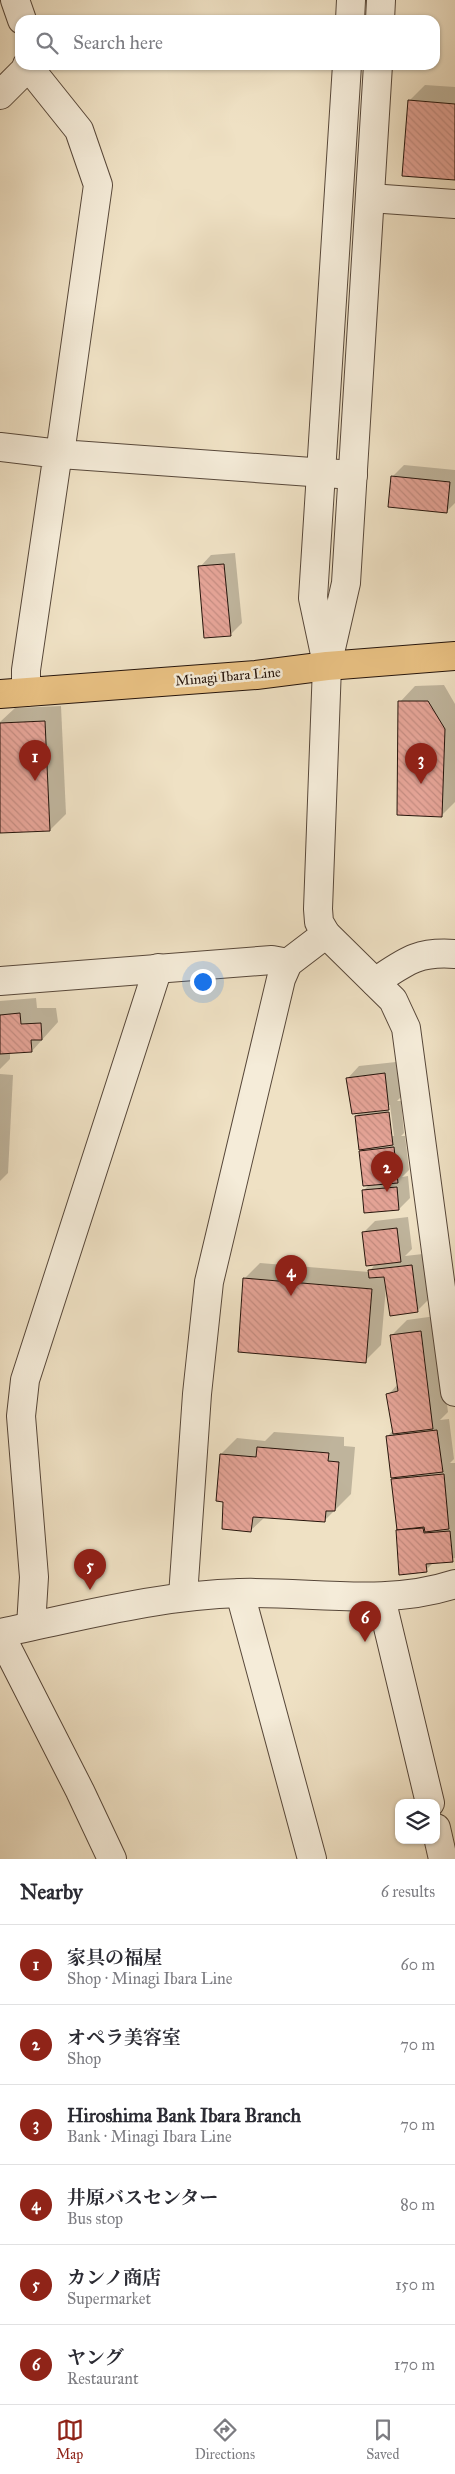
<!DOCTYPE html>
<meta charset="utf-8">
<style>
body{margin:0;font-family:"IM FELL Great Primer","Noto Serif JP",serif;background:#f2f2f3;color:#2b2b33}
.controls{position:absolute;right:15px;bottom:15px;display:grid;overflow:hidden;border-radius:10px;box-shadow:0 1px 4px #0004}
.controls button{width:45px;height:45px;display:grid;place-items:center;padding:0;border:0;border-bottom:1px solid #e1e1e2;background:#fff;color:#2b2b33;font:25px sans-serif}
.you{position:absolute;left:202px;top:981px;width:18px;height:18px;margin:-12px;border:4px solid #fff;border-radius:50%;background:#1a73e8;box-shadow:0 0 0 8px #1a73e833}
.badge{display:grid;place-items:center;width:32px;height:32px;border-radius:50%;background:#8f2418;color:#fff;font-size:16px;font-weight:700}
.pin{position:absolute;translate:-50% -41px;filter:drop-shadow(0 1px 2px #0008)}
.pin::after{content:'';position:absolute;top:26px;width:18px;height:15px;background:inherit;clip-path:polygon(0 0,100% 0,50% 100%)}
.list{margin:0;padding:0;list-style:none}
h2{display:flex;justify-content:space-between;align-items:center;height:65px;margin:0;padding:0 20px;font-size:21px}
h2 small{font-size:16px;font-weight:400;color:#7c7c81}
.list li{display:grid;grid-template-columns:32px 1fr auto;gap:15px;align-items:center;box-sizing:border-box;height:80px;padding:0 20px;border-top:1px solid #e1e1e2}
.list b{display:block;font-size:19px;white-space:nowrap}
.list p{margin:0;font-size:16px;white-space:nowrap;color:#7c7c81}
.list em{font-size:16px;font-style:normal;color:#7c7c81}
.icon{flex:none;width:28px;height:28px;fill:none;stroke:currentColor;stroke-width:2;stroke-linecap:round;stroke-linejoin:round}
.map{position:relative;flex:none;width:455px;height:1859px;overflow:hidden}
.search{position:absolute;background:#fff;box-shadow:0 1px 4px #0004;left:15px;right:15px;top:15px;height:55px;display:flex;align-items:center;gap:12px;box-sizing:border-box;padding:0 18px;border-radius:15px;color:#7c7c81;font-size:19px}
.sheet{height:545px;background:#fff}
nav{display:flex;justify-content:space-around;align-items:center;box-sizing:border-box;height:70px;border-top:1px solid #e1e1e2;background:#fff;font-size:14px;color:#7c7c81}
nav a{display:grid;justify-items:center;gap:2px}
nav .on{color:#8f2418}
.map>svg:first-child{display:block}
.shadow{fill:#0003;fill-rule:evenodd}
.building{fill:url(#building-back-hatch);stroke:#26150c}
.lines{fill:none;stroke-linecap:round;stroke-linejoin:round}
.minor-casing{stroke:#58483a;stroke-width:30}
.major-casing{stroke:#26150c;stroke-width:30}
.minor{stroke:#f5ecd9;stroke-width:28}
.major{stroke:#e8c082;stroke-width:28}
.labels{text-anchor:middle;stroke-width:5;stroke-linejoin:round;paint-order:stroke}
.street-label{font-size:14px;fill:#26150c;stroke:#f5ecd9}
</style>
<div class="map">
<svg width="455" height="1859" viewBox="0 0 455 1859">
<defs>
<pattern id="building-back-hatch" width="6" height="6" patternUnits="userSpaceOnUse" patternTransform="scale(1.25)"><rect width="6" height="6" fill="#e5a497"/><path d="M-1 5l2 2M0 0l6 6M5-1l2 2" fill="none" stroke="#c48c81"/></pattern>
</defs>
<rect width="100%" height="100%" fill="#efe1c4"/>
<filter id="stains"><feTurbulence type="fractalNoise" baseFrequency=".004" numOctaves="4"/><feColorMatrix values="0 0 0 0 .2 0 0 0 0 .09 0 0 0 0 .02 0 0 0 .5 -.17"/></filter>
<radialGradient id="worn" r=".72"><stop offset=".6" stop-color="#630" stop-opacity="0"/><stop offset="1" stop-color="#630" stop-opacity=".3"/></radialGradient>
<g class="shadow">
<polygon points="425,85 455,87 455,179 409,101"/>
<polygon points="404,465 455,470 455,503 446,512 392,477"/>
<polygon points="235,553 242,623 230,635 200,567 211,555"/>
<polygon points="444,685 455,704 455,802 441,816 400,702 415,686"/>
<polygon points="61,706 66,814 50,830 0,831 0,722 15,708"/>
<polygon points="36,998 37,1008 56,1008 58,1022 32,1051 10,1052 10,1059 0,1069 0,1001"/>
<path d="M 396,1062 L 401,1097 L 397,1101 L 401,1101 L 404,1133 L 401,1136 L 405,1136 L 409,1170 L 402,1177 L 408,1176 L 410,1198 L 399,1209 L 363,1191 L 370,1184 L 361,1151 L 364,1148 L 356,1116 L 360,1112 L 348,1078 L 359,1066 ZM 387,1105 L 390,1105 L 394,1136 L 391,1136 Z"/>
<polygon points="0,1074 13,1075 8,1173 0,1181"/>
<polygon points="408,1217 412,1249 405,1256 423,1254 429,1299 417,1311 386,1287 381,1345 365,1361 244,1279 260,1263 369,1272 376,1263 363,1233 375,1221"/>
<polygon points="436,1316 448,1412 440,1420 449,1419 454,1459 450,1463 455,1463 455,1558 434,1562 426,1570 400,1573 393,1479 396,1476 388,1436 393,1430 388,1395 398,1384 391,1336 407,1320"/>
<polygon points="274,1432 344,1437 344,1446 355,1447 351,1494 324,1521 265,1517 250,1531 225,1501 221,1454 237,1438 265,1441"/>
</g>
<g class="building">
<polygon points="408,100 455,104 455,180 402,176"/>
<polygon points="391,476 450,482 447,513 388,507"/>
<polygon points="224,564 231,636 204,638 198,566"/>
<polygon points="398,701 428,701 445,729 442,817 397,815"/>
<polygon points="45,721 50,831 0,833 0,723"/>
<polygon points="20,1013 21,1024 41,1023 42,1040 31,1040 32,1052 0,1054 0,1015"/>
<polygon points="385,1073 389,1110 352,1114 346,1078"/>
<polygon points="389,1112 393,1145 359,1150 355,1116"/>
<polygon points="394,1147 398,1183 363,1186 359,1151"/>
<polygon points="397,1187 399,1210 364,1213 362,1190"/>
<polygon points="397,1228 401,1262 366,1266 362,1232"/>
<polygon points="412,1265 418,1312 390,1316 384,1277 369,1278 368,1270"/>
<polygon points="243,1278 372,1289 366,1363 238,1352"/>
<polygon points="421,1331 433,1429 393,1434 386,1394 398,1391 390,1335"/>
<polygon points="437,1430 443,1472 391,1478 386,1436"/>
<polygon points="257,1447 329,1453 328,1461 339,1462 335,1511 326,1511 325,1522 253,1517 251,1532 222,1529 223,1502 216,1501 220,1454 256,1457"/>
<polygon points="444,1474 449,1529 425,1532 424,1527 397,1530 391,1479"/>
<polygon points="423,1528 424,1533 450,1531 453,1562 426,1564 427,1572 399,1575 396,1530"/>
</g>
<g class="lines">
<defs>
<g id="minor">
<polyline points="15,0 22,20"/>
<polyline points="350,20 351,0"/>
<polyline points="380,20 381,0"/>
<polyline points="27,65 79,130 98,185 60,454 353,475"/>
<polyline points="378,65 346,583 327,666 318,909 319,922 326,934 393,1000 406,1028 455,1392"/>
<polyline points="0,95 27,68"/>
<polyline points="370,198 455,204"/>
<polyline points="0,447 60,454 56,466 26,670 26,692"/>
<polyline points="326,659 313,598 347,65"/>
<polyline points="0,981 272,960 288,963"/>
<path d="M 375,982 C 405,962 417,951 455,954"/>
<polyline points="240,1593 312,1859"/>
<polyline points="183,1596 197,1394 209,1282 281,979 288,963 326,934"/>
<polyline points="381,1598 430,1803"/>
<polyline points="31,1626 34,1577 21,1416 25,1380 158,968"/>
<path d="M 0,1633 C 79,1617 159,1595 240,1593 C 311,1591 385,1607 455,1584"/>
<polyline points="0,1634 80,1791 112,1859"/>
<polyline points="436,1828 443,1859"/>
</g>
<polyline id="major" points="0,694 256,675 327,666 455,656"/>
</defs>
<use href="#minor" class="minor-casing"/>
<use href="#major" class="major-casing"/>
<use href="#minor" class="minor"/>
<use href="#major" class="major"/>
</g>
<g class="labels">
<g class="street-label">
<text transform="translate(228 676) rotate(-5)" y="5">Minagi Ibara Line</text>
</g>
</g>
<rect width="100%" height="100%" filter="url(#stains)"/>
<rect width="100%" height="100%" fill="url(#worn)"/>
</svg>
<div class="controls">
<button><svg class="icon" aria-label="layers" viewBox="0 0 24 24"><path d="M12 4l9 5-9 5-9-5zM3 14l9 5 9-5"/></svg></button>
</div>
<div class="you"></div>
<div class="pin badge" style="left:35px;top:781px">1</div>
<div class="pin badge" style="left:387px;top:1192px">2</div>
<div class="pin badge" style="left:421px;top:784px">3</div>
<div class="pin badge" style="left:291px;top:1296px">4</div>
<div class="pin badge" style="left:90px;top:1590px">5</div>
<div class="pin badge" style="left:365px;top:1642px">6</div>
<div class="search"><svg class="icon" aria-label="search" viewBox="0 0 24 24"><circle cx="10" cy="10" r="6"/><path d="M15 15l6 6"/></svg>Search here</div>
</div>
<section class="sheet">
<h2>Nearby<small>6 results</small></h2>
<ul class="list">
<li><span class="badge">1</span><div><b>家具の福屋</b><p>Shop · Minagi Ibara Line</p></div><em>60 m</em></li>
<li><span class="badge">2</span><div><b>オペラ美容室</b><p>Shop</p></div><em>70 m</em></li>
<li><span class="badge">3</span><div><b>Hiroshima Bank Ibara Branch</b><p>Bank · Minagi Ibara Line</p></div><em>70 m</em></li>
<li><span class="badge">4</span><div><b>井原バスセンター</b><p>Bus stop</p></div><em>80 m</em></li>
<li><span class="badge">5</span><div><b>カンノ商店</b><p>Supermarket</p></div><em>150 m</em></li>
<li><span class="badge">6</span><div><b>ヤング</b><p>Restaurant</p></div><em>170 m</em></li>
</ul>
</section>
<nav>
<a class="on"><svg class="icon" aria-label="map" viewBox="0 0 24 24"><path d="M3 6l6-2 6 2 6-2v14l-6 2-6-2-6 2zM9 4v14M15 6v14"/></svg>Map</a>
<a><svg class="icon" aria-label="directions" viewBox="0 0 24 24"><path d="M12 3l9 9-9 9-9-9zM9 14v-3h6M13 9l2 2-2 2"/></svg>Directions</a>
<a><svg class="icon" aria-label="saved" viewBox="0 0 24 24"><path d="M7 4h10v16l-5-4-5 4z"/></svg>Saved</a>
</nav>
